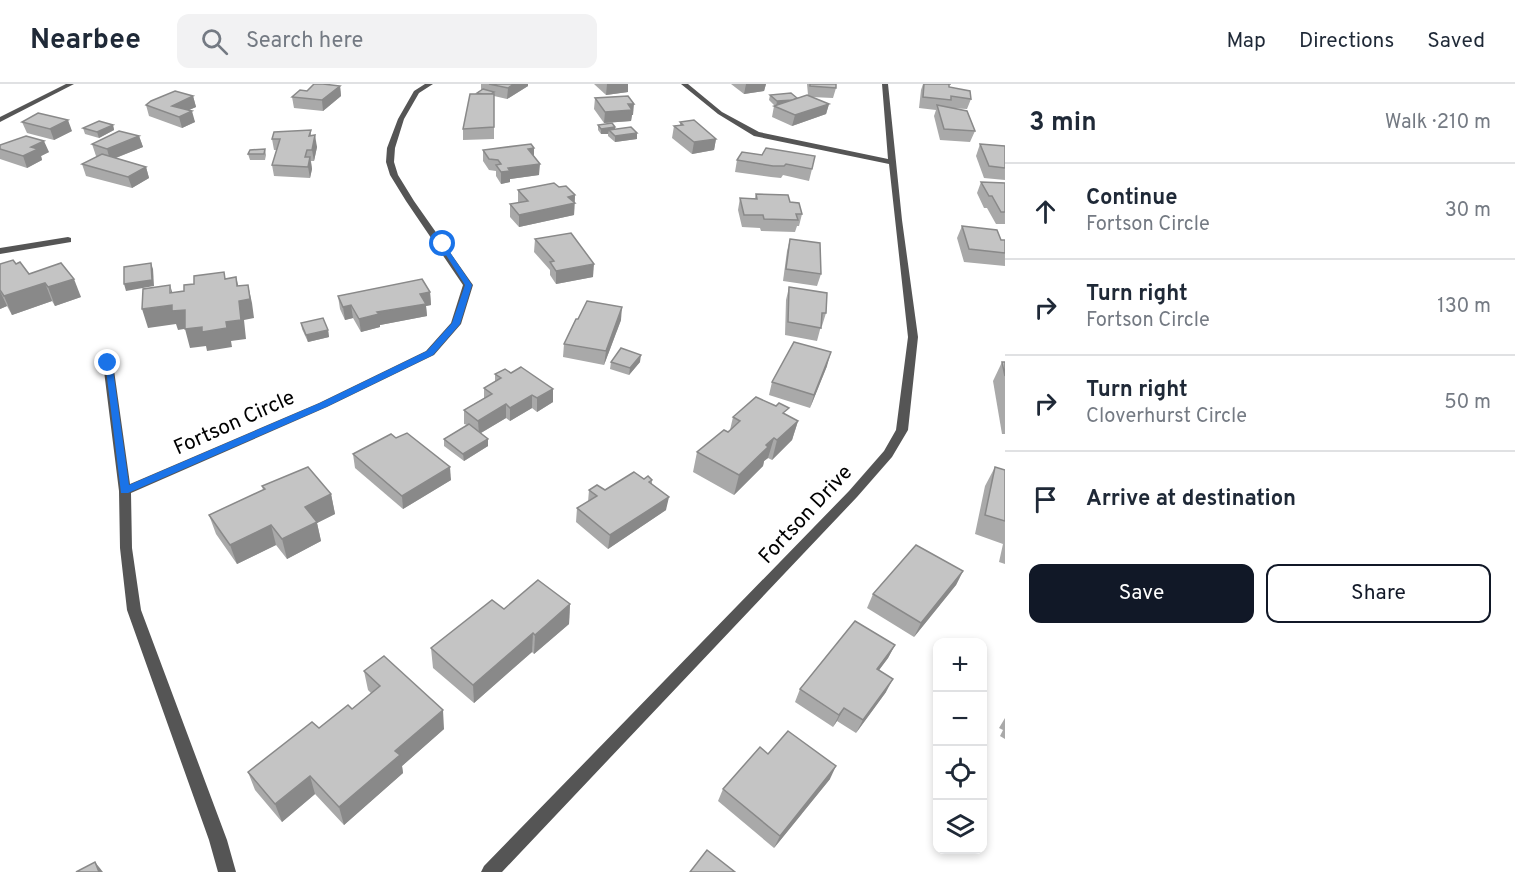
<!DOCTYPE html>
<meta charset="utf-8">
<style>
body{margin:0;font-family:Overpass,sans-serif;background:#f2f2f3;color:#1f2937}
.controls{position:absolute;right:18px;bottom:18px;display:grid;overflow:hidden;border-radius:12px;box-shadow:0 3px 9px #0003}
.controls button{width:54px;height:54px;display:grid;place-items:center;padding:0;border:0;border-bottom:2px solid #e0e1e3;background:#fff;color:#1f2937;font:30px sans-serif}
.stop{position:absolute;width:18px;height:18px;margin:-14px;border:4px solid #1a73e8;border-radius:50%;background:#fff}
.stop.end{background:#1a73e8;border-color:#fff;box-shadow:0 2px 6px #0008}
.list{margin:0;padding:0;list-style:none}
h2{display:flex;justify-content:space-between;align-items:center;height:78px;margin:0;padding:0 24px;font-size:26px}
h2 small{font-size:20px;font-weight:400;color:#747a83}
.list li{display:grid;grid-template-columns:39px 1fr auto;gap:18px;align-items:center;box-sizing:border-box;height:96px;padding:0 24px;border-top:2px solid #e0e1e3}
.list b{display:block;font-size:22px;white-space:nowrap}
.list p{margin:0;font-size:20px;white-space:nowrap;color:#747a83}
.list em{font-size:20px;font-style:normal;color:#747a83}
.actions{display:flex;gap:12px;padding:18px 24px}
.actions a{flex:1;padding:14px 0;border:2px solid #111827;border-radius:12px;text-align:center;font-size:21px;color:#111827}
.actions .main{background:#111827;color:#fff}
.icon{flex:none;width:33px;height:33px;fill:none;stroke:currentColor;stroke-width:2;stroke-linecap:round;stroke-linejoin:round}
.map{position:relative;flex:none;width:1005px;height:788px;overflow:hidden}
header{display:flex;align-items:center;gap:36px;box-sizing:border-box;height:84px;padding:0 30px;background:#fff;border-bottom:2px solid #e0e1e3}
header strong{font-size:28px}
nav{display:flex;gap:33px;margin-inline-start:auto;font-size:21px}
.search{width:420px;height:54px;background:#f2f2f3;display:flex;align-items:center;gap:15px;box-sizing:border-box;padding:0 21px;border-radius:12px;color:#747a83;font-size:22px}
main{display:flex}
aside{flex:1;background:#fff}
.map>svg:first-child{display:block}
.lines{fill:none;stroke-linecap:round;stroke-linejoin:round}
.minor{fill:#555;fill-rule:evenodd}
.wall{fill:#a9a9a9}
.shaded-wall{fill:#898989}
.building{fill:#c4c4c4;stroke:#898989;stroke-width:1.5}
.route{fill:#1a73e8}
.labels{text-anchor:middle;stroke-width:4.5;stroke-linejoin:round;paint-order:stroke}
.street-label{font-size:21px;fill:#000;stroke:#fff}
</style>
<header>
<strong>Nearbee</strong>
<div class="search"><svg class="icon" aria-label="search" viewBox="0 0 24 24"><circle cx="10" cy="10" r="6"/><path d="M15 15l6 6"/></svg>Search here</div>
<nav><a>Map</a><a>Directions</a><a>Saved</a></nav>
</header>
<main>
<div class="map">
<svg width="1005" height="788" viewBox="0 0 1005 788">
<rect width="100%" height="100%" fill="#fff"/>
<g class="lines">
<g class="minor">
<polygon points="66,0 74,0 0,38 0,33"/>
<polygon points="425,0 433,0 419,9 404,35 395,64 394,78 398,91 414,117 473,201 461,240 434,271 327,323 131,409 132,464 141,526 227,756 236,788 218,788 209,756 127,526 120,464 119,407 103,279 108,276 113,279 130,400 319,319 426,267 451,239 463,201 406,117 390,91 386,78 387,64 398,35 414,7"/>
<polygon points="681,0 688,0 722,28 759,48 888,75 882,0 888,0 902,136 918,253 908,346 892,373 857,413 502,788 481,788 484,782 849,407 884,367 896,346 908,253 889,80 754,52 718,30"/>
<polygon points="68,153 71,154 71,158 0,170 0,164"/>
</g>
</g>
<g class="wall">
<polygon points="481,0 528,0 528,2 507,15 494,12 494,55 463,56 463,45 477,9 481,6"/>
<polygon points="594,0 628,0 628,8 606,11"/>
<polygon points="731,0 766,0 764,7 744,10"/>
<polygon points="807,0 836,0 836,4 833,14 811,13 829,20 826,30 792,42 772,33 774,22 775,22 769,16 770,11 797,14 808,11"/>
<polygon points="923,0 951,0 951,1 949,1 949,3 971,15 967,25 949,24 975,47 970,58 940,56 934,32 936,26 919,24 921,6"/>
<polygon points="340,2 341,12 323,27 294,24 292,13 307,7"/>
<polygon points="193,12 196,23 189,26 195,38 182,44 149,32 146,21"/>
<polygon points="595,14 633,31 632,31 631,37 604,39 594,25"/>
<polygon points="22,38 72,47 54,56 27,49"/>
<polygon points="680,38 716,55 714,66 692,70 672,54 674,42 680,41"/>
<polygon points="113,41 114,46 99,54 85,50 83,44"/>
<polygon points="598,41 615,43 615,45 637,55 615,58 608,52 608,50 601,50 598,46"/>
<polygon points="311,46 311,51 317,63 314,77 311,77 312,85 310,94 274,92 272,81 277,66 274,66 272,55"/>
<polygon points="139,52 143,63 116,74 146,83 149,94 132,104 86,92 82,80 98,72 96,72 92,60"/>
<polygon points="980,60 1005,62 1005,96 984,94 976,72"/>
<polygon points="0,61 49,68 41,72 42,76 27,84 0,75"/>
<polygon points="534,64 534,72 539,91 510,95 510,98 501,100 496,92 496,87 489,86 483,77 483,66"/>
<polygon points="265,65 266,71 265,76 250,76 248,70"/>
<polygon points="742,68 812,85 809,97 783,91 781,94 771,93 735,88 737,76"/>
<polygon points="981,98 1005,99 1005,140 996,140 987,124 984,124 977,109"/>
<polygon points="559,103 575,111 574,131 519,143 510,133 510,120 519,119 518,118 518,106"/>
<polygon points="756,110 790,118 802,130 799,142 797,142 795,148 761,147 760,144 742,143 738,126 740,114 755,114"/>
<polygon points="962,142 1001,156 1005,156 1005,182 964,178 957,154"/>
<polygon points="535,155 593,193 556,200 550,191 550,186 534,168"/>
<polygon points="790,155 821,190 817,202 783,197 787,167"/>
<polygon points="0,180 16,180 29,190 81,213 55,222 52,217 12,231 7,222 0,225"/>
<polygon points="789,203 826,229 822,242 821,242 817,257 785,251 786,216"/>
<polygon points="430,208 431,221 426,222 427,232 380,241 380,243 361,248 353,234 345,236 340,225 338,212"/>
<polygon points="621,236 604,281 563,273 564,260"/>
<polygon points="301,239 328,246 329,253 308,258 302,245"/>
<polygon points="611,278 640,278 629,291 610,285"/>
<polygon points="1002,278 1005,278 1005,350 1002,350 993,297"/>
<polygon points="827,282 810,324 769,311 772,298"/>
<polygon points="511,289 553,305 553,318 537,328 532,324 510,337 506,334 481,349 488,362 464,377 444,362 444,355 467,341 464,340 464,326 484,314 484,304 495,298 495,290"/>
<polygon points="787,331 798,337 792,356 772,376 768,374 764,377 763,382 734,411 693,388 697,368 730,346 733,333"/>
<polygon points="353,370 451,396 403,425 355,384"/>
<polygon points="995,383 1005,386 1005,480 999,478 1003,460 975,450 985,402"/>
<polygon points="644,395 652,396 652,400 666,426 608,465 576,438 577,424 588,418 589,406 605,406"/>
<polygon points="262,402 331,410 335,430 317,439 321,457 287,475 276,461 237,480 216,450 209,431 263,406"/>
<polygon points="963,487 956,501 914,553 867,524 873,510"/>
<polygon points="570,520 569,540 534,570 532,568 474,619 433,584 431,564 504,525"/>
<polygon points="895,561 888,574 879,586 886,608 856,649 837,637 833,643 795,618 800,605"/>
<polygon points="364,587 444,645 402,682 403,689 344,741 315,710 282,738 255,706 248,688 352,625 371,609 368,606"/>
<polygon points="1005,634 1005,655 1000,652 1003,646 999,644"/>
<polygon points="768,670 830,695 774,764 718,717 723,705"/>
</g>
<g class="shaded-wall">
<polygon points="514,0 528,0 528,2 507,15 508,4"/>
<polygon points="607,0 628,0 628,8 606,11"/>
<polygon points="746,0 766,0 764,7 744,10"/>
<polygon points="340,2 341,12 323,27 322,16"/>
<polygon points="193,12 196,23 175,32 172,22"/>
<polygon points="799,15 776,23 777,17"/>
<polygon points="628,20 634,20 633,31 632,31 631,37 604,39 605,28"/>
<polygon points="829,20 826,30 792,42 795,31"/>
<polygon points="192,27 195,38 182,44 179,33"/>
<polygon points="68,36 72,47 54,56 50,45"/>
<polygon points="113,41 114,46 99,54 97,48"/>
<polygon points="615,43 615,49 609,46 608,50 601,50 601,45"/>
<polygon points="637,49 637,55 615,58 615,52"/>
<polygon points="315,51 317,63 314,77 312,66"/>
<polygon points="139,52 143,63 110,76 107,65"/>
<polygon points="716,55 714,66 692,70 694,58"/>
<polygon points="44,57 49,68 41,72 42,76 27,84 23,72 31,63"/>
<polygon points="534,64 534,75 528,65"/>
<polygon points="310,73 312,85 310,94 308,83"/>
<polygon points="540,80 539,91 510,95 510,98 501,100 501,88 508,84"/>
<polygon points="146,83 149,94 132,104 128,93"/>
<polygon points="575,111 574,131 519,143 519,131 568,113"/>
<polygon points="151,179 153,185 154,202 126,207 124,200"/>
<polygon points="594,180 593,193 556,200 556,187"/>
<polygon points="236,193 241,212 248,201 252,219 254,234 244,236 246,255 231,257 232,263 207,267 206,262 190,264 185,245 226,238 237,202"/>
<polygon points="74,195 81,213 55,222 48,203"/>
<polygon points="45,199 52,217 12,231 4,212"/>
<polygon points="170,201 176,220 185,226 190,244 178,246 176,240 148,244 142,225 172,221"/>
<polygon points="0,207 7,222 0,225"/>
<polygon points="430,208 431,221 426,222 427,232 380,241 380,243 361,248 359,235 420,210"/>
<polygon points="351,221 353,234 345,236 343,223"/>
<polygon points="622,223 621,236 604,281 606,267"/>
<polygon points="328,246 329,253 308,258 306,251"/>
<polygon points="831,268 827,282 810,324 814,311"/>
<polygon points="641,271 640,278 629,291 630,284"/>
<polygon points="553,305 553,318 537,328 537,314"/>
<polygon points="532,311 532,324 510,337 510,324"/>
<polygon points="506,320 506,334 479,350 478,337"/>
<polygon points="798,337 792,356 772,376 777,356"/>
<polygon points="774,354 768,374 764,377 763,382 734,411 739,391 766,361"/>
<polygon points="488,355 488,362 464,377 463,370"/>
<polygon points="450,383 451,396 403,425 402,412"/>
<polygon points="331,410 335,430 317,439 321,457 287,475 282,455 305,423"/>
<polygon points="669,413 666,426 608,465 610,451"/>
<polygon points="271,441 276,461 237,480 230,461"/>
<polygon points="963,487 956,501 914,553 921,539"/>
<polygon points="570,520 569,540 534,570 535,551"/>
<polygon points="533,549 532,568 474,619 473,601"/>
<polygon points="895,561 888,574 870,598 877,585"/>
<polygon points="893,595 886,608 856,649 863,636"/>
<polygon points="844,624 837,637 833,643 839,631"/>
<polygon points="443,626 444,645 402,682 403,689 344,741 339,723 395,667"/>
<polygon points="836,682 830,695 774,764 780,752"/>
<polygon points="310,692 315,710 282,738 275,720"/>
<polygon points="95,778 103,788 99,788"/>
</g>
<g class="building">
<polygon points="314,0 323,0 340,2 322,16 292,13 300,6 307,7"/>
<polygon points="489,0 514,0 508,4"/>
<polygon points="810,0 836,0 836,4 810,2"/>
<polygon points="924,0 949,0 949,3 970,7 971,15 951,12 951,16 923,13"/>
<polygon points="483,5 494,8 491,10 483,10 477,9"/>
<polygon points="175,7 193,12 172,22 192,27 179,33 146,21 151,17"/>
<polygon points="791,9 797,14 793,16 777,17 770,11"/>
<polygon points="470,10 494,10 494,43 463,45"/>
<polygon points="807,11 829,20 795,31 774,22"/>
<polygon points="628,12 634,20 628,20 632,26 605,28 595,14"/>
<polygon points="937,21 967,27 975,47 944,45"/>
<polygon points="38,29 68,36 50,45 22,38"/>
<polygon points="694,36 716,55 694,58 674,42 683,41 680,38"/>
<polygon points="99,37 113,41 97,48 83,44"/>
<polygon points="612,39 615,43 601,45 598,41"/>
<polygon points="631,43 637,49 615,52 609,46"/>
<polygon points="311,46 309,52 315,51 312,66 307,66 305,73 310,73 308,83 272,81 280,55 272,55 274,48"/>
<polygon points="119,47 139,52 107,65 92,60"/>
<polygon points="26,52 44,57 31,63 38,65 23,72 0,65 0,61"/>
<polygon points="531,60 534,64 528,65 540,80 508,84 510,87 501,88 496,81 501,80 498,76 489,75 483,66"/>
<polygon points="980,60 1005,62 1005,84 989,82"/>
<polygon points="766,64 815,72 812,85 786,80 784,82 773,82 737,76 742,68 762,71"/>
<polygon points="265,65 264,70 248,70 250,66"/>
<polygon points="102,70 146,83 128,93 82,80"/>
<polygon points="981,98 1005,99 1005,128 1001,128 992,112 989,112"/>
<polygon points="554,99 559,103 566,102 575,111 568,113 575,119 519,131 510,120 528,117 518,106"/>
<polygon points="756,110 788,111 790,118 799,119 802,130 796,130 798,136 764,135 763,131 744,131 740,114 757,115"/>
<polygon points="962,142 997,146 1001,156 1005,156 1005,169 969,165"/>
<polygon points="571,149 594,180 556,187 550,178 554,177 535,155"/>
<polygon points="790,155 820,159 821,190 786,185"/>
<polygon points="13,176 16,180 20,178 29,190 61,179 74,195 48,203 45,199 4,212 0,206 0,180"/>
<polygon points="151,179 152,196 124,200 124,183"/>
<polygon points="224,188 225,195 236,193 237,202 248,201 250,215 239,217 241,236 226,238 227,244 202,248 202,243 185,245 185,226 172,227 172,221 142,225 143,205 170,201 170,209 184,207 184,201 194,200 194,192"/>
<polygon points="422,195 430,208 420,210 426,220 377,228 379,230 359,235 351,221 343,223 338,212"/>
<polygon points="789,203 827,209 826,229 822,229 821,244 788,238"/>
<polygon points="587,217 622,223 606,267 564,260 576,235 578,235"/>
<polygon points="323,234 328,246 306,251 301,239"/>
<polygon points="794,258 831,268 814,311 772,298"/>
<polygon points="621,264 641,271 630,284 611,278"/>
<polygon points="1002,278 1005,278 1005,292"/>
<polygon points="521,283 553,305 537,314 532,311 510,324 506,320 478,337 464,326 492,310 484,304 501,294 495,290 505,285 511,289"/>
<polygon points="756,313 776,322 779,319 789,324 783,329 798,337 777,356 774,354 766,361 768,363 739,391 697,368 724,346 728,348 740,337 733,333"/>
<polygon points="469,340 488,355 463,370 444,355"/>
<polygon points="407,349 450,383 402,412 353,370 391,350 396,354"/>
<polygon points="308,383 331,410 305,423 317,438 282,455 271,441 230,461 209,431 265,405 262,402"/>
<polygon points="995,383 1005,386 1005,437 985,431"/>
<polygon points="634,388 644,395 648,392 652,396 649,398 669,413 610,451 577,424 597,412 589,406 597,401 605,406"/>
<polygon points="916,461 963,487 921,539 873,510"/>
<polygon points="538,496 570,520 535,551 533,549 473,601 431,564 492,516 504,525"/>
<polygon points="855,537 895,561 877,585 893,595 863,636 844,624 839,631 800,605"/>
<polygon points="384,572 443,626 395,667 400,671 339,723 310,692 275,720 248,688 312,638 319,644 348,621 352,625 380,602 364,587"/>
<polygon points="788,647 836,682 780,752 723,705 760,663 768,670"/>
<polygon points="707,766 735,788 690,788"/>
<polygon points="95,778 99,788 76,788"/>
</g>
<polygon class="route" points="443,158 472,201 460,240 433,271 326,323 128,409 121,409 105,277 112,279 129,401 320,319 427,267 452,239 465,201 439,160"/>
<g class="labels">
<g class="street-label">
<text transform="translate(234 338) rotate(-24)" y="7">Fortson Circle</text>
<text transform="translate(805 430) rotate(-47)" y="7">Fortson Drive</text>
</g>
</g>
</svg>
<div class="controls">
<button>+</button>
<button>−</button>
<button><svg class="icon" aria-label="locate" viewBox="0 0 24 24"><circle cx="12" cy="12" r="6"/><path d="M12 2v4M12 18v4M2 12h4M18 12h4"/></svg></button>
<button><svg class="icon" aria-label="layers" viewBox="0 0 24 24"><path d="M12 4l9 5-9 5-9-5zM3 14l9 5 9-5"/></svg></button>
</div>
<div class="stop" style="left:443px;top:160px"></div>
<div class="stop end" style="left:108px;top:279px"></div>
</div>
<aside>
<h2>3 min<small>Walk · 210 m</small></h2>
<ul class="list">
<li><svg class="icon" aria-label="ahead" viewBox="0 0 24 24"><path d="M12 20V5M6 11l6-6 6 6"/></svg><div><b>Continue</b><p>Fortson Circle</p></div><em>30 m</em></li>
<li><svg class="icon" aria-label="right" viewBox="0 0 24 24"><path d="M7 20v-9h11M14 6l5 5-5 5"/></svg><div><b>Turn right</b><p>Fortson Circle</p></div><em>130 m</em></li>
<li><svg class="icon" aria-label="right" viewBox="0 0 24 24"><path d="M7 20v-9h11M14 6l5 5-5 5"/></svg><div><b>Turn right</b><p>Cloverhurst Circle</p></div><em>50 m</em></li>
<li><svg class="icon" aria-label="arrive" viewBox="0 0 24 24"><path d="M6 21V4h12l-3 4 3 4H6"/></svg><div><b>Arrive at destination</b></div></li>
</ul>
<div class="actions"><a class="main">Save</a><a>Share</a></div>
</aside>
</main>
